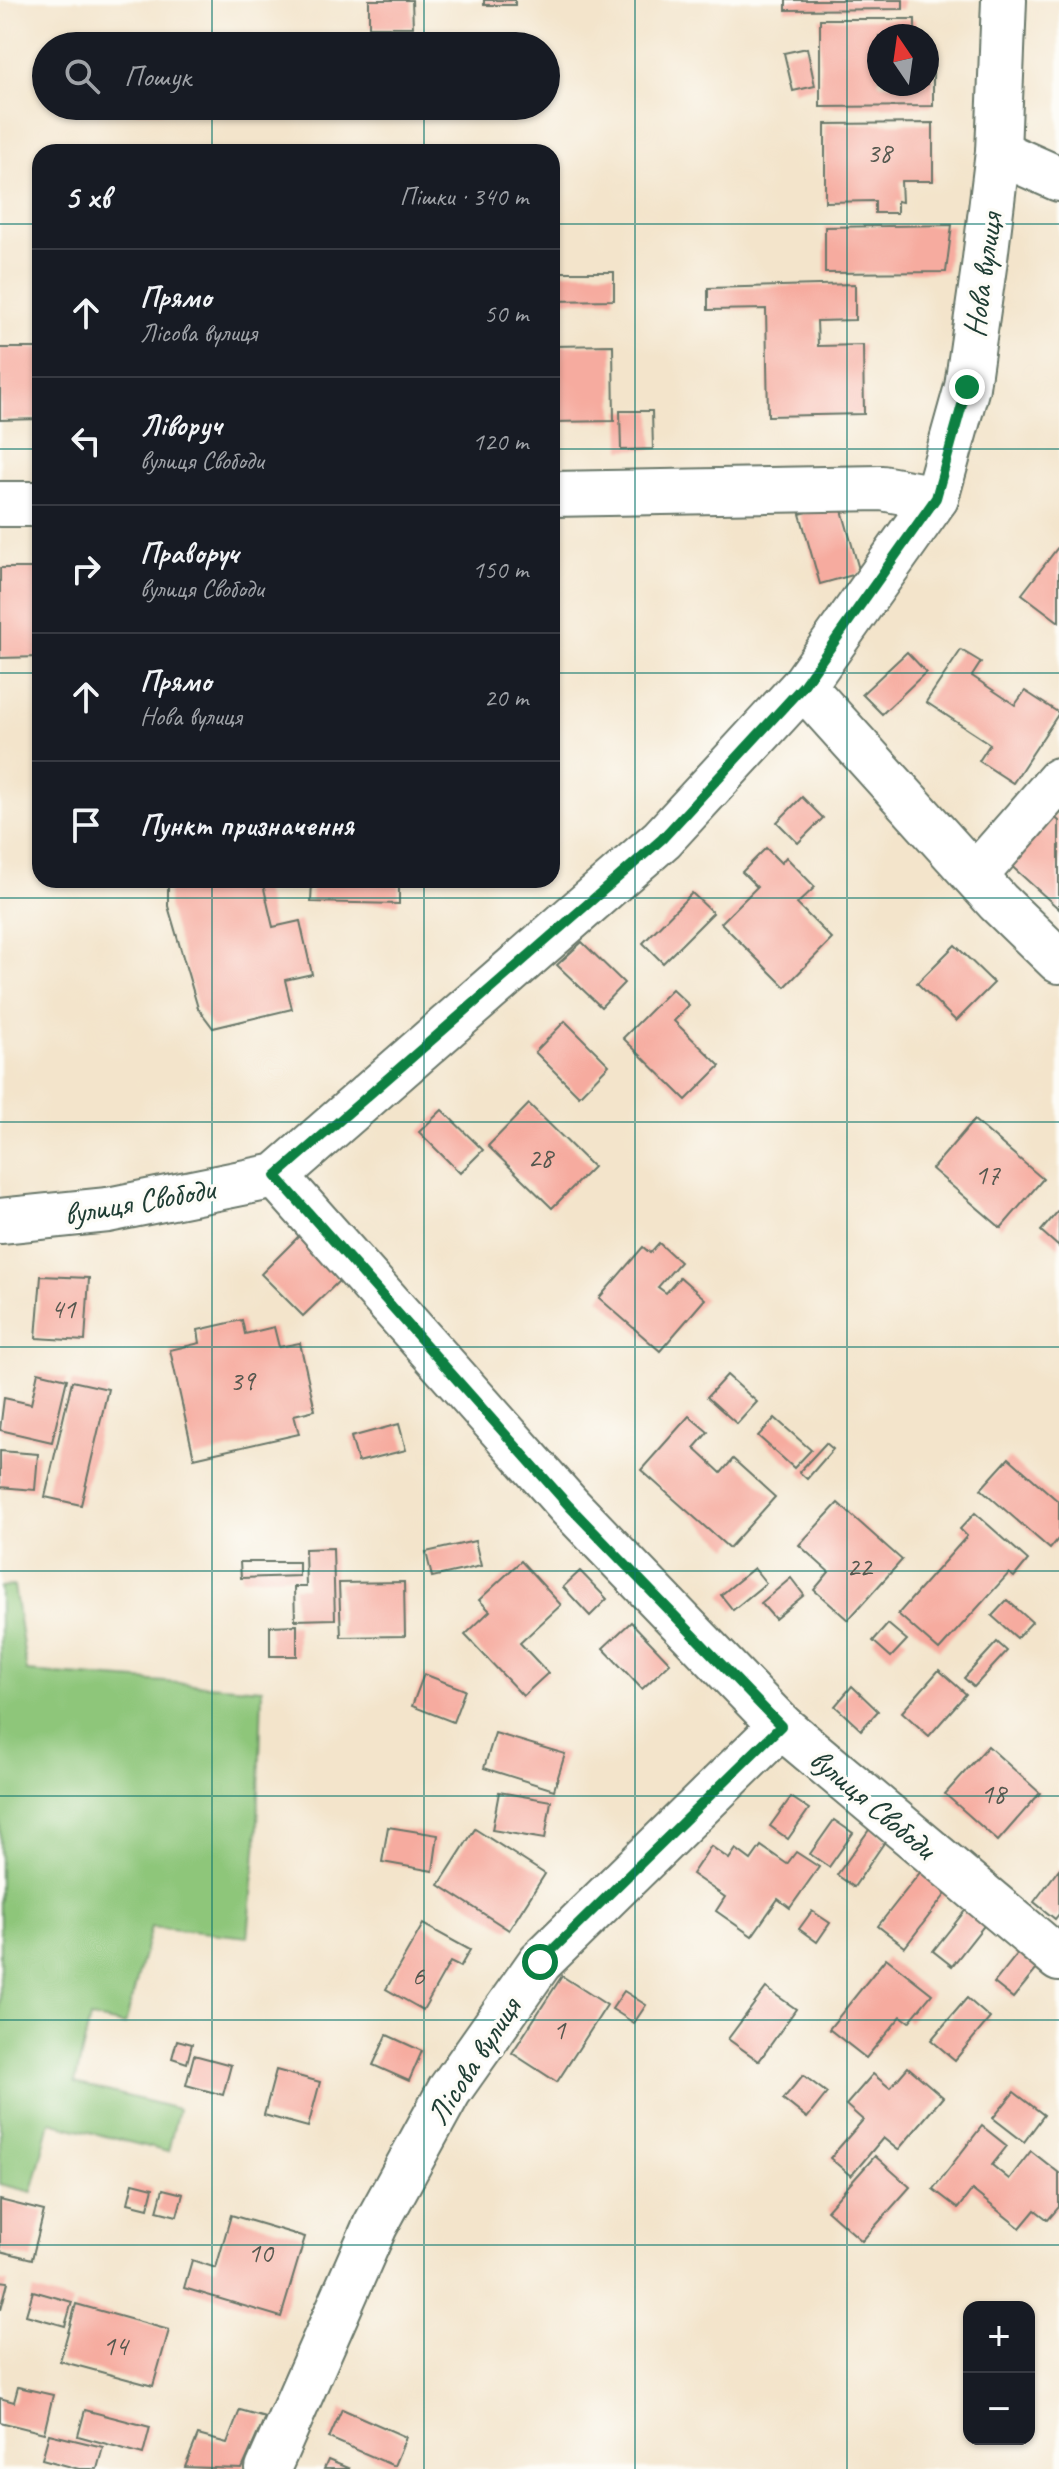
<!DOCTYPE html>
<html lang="uk">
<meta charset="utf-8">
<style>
body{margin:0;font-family:Caveat,sans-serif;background:#20242c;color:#f1f3f6}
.controls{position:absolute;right:24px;bottom:24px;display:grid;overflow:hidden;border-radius:16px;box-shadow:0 2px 6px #0004}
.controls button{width:72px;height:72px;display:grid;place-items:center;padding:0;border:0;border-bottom:2px solid #363941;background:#171b24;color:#f1f3f6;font:40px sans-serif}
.compass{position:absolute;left:867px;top:24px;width:72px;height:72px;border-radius:50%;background:#171b24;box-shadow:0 2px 6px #0004;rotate:347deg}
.stop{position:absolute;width:24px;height:24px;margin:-18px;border:6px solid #0b8043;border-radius:50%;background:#fff}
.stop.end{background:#0b8043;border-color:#fff;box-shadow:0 2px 8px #0008}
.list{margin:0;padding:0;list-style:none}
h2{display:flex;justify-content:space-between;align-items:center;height:104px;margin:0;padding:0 32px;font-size:34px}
h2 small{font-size:26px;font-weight:400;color:#9ea1a6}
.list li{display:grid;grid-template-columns:52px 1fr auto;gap:24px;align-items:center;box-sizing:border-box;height:128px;padding:0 32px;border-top:2px solid #363941}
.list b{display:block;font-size:30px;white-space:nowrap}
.list p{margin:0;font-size:26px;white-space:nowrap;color:#9ea1a6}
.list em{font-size:26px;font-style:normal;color:#9ea1a6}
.icon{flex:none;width:44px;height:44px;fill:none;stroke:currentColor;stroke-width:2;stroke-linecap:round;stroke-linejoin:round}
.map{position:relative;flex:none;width:1059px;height:2469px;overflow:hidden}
.search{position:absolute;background:#171b24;box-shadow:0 2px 6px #0004;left:32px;top:32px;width:528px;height:88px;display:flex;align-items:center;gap:20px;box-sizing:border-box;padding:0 28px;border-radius:44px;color:#9ea1a6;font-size:30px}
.panel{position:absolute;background:#171b24;box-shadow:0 2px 6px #0004;left:32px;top:144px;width:528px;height:744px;border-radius:24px}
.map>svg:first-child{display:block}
.green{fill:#8ec67a;stroke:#568257;stroke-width:2}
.building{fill:#f6ab9f}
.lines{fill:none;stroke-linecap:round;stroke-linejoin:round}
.minor-casing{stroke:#697769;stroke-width:48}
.minor{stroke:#fff;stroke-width:44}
.route{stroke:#0b8043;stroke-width:10}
.grid{fill:none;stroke:#0f766e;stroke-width:2;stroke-opacity:0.55}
.labels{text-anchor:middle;stroke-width:7;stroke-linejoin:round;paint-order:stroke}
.number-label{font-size:28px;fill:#55584f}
.street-label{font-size:32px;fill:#1f3d34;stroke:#fdfcf7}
</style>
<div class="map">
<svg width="1059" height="2469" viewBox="0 0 1059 2469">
<rect width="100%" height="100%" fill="#fdfcf7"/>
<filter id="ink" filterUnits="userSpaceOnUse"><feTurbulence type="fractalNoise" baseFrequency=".0125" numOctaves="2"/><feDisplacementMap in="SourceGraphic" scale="16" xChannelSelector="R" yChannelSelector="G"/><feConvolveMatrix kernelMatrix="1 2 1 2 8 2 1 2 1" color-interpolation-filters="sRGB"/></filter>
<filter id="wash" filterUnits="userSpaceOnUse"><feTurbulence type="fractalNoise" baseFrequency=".006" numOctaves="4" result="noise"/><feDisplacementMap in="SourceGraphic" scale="32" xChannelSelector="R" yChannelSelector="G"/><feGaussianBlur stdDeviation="1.8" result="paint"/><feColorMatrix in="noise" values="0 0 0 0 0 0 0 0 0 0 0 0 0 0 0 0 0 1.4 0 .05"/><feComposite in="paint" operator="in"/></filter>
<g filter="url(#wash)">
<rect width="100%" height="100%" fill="#f3e4cb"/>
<polygon class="green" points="14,1586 27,1672 262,1689 258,1828 248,1937 151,1927 125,2025 90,2018 75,2083 178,2109 168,2152 50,2122 32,2192 0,2184 0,1587"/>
<g id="blocks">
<g class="building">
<polygon points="369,0 412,0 413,27 369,27"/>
<rect x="484" y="0" width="31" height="5"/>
<polygon points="786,0 903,0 903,9 786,10"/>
<polygon points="820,19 915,19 915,36 879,36 879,84 927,84 927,61 933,61 933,106 820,107"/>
<polygon points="807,48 815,86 793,91 784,53"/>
<polygon points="133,106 213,106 213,111 133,112"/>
<polygon points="933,123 933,181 901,181 902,202 897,201 897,213 875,213 875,201 825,202 825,124"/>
<polygon points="952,225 946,272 825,273 825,227"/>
<polygon points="552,272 614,272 614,300 552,301"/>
<polygon points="855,284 855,320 817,321 818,346 863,345 864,414 768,416 766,309 708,310 708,288"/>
<polygon points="613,345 614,421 552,422 552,346"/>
<polygon points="0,348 40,348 40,419 0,420"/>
<polygon points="620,411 652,411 653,449 621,450"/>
<polygon points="840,503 860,573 820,584 800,514"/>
<polygon points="1059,546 1059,622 1022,594"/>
<polygon points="0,568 40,568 40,657 0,658"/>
<polygon points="961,650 981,662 972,676 1015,705 1025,691 1059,713 1013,783 979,761 990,744 926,702"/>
<polygon points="907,652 926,672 882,714 862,694"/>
<polygon points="552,729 555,729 556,810 552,810"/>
<polygon points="802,797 823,818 798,843 777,822"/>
<polygon points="1051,814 1059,821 1059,909 1007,862"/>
<polygon points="766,848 781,863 786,857 815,887 797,904 832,939 785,987 721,923 757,887 742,872"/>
<polygon points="168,880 262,880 273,927 300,921 312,974 285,980 292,1009 213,1028 198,1008 168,906"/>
<polygon points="312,880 399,880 399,904 311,902"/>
<polygon points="692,893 713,913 663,963 643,943"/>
<polygon points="582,942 624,983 601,1007 557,965"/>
<polygon points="955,945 994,983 956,1021 917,983"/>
<polygon points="672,989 689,1005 674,1021 720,1066 686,1100 623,1038"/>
<polygon points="565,1021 609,1065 579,1096 535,1052"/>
<polygon points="529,1104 593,1167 552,1208 488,1146"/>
<polygon points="442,1110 483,1150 460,1173 419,1132"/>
<polygon points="974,1120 1043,1179 1001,1228 932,1169"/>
<polygon points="1059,1210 1059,1247 1041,1231"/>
<polygon points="299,1236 339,1281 303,1316 261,1274"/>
<polygon points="659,1243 680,1262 658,1287 666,1293 680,1277 705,1299 660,1351 599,1298 643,1247 650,1253"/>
<polygon points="41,1276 89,1278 85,1341 36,1338"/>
<polygon points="242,1320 245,1334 274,1327 279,1347 300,1343 315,1410 294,1415 299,1434 194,1458 170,1350 200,1343 198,1330"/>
<polygon points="38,1372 67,1379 52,1442 0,1430 4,1398 31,1404"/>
<polygon points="727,1375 757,1402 737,1424 707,1397"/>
<polygon points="72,1381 108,1389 81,1505 45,1497"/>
<polygon points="689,1416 708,1432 694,1448 721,1473 733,1459 775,1497 729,1548 641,1470"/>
<polygon points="775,1418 811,1450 794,1468 758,1436"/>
<polygon points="399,1424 406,1450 358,1462 351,1437"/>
<polygon points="826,1443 833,1449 807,1479 799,1472"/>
<polygon points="0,1451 38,1454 35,1490 0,1487"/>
<polygon points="1009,1458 1059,1502 1059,1538 1050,1549 981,1489"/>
<polygon points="838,1503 902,1560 848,1620 814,1590 829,1572 799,1545"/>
<polygon points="975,1513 1028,1560 1014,1577 1009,1573 939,1650 898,1614 967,1536 960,1529"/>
<polygon points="475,1541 481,1566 432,1577 426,1552"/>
<polygon points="333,1548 335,1619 295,1620 294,1587 306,1587 305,1549"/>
<polygon points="521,1561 561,1605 520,1643 548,1673 523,1696 465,1635 490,1611 479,1600"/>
<polygon points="240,1562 299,1562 299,1576 241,1578"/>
<polygon points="754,1568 766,1583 733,1610 721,1595"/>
<polygon points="580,1571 607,1599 590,1616 563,1587"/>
<polygon points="791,1578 804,1595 775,1619 761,1603"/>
<polygon points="404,1582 405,1636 341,1637 339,1583"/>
<polygon points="1007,1600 1032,1622 1017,1638 992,1616"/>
<polygon points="631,1622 670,1663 642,1689 603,1648"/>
<polygon points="888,1624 907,1640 891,1657 873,1641"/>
<polygon points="297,1625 297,1656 270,1656 270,1626"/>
<polygon points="997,1642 1007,1651 974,1687 964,1678"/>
<polygon points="939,1670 966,1694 929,1736 902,1712"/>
<polygon points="424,1674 465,1690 453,1722 412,1706"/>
<polygon points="852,1686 878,1711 861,1730 835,1706"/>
<polygon points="495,1733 565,1754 554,1790 484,1768"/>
<polygon points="988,1746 1040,1793 998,1841 945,1794"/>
<polygon points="499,1792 551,1801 545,1839 492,1830"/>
<polygon points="791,1797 809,1809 788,1839 770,1826"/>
<polygon points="834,1820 853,1833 829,1867 810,1854"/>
<polygon points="388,1827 438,1835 433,1871 382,1862"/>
<polygon points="871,1827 886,1840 854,1887 837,1875"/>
<polygon points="475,1829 545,1874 509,1930 439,1885"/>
<polygon points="711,1846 729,1859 736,1849 751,1860 761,1846 787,1864 796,1852 819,1867 790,1908 778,1899 752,1936 716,1911 725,1897 692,1874"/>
<polygon points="1059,1869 1059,1914 1055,1919 1034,1902"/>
<polygon points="922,1870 948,1891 905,1947 878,1926"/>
<polygon points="968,1907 986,1923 952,1966 933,1951"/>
<polygon points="812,1911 830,1923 817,1942 799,1929"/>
<polygon points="423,1924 470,1950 460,1967 450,1962 423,2010 386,1989"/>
<polygon points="1018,1953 1037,1969 1013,1998 994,1983"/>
<polygon points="886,1958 932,1994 909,2022 901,2016 866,2058 829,2029"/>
<polygon points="562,1976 607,2005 557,2082 512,2053"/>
<polygon points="766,1988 796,2009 759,2061 728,2039"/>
<polygon points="624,1991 646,2005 634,2023 612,2009"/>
<polygon points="967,1998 990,2018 955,2060 931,2040"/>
<polygon points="387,2035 422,2051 409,2081 373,2065"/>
<polygon points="177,2040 192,2044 187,2063 172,2058"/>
<polygon points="194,2055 231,2065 223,2095 186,2085"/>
<polygon points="908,2067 943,2097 898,2150 883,2138 851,2176 830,2158 863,2120 846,2105 873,2074 890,2088"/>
<polygon points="276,2070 320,2082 308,2127 264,2115"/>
<polygon points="803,2075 827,2093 807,2118 783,2099"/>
<polygon points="1014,2092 1044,2115 1024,2142 993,2118"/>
<polygon points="982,2126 1007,2146 992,2165 1009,2179 1031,2151 1059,2173 1059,2207 1048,2220 1035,2210 1020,2228 972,2190 958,2208 933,2189"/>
<polygon points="875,2156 910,2187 862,2241 827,2210"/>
<polygon points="133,2183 153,2188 148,2208 128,2203"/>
<polygon points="163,2189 183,2194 177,2216 157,2211"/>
<polygon points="0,2200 44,2211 32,2259 0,2251"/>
<polygon points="231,2215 305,2237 281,2317 184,2288 192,2260 216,2268"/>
<polygon points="0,2281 8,2282 1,2309 0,2309"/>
<polygon points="33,2291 72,2302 65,2326 26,2315"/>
<polygon points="76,2304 169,2330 153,2386 60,2361"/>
<polygon points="18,2387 53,2395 44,2433 0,2422 0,2398 14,2402"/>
<polygon points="342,2409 406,2437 394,2466 329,2438"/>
<polygon points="85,2410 150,2427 143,2454 78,2436"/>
<polygon points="240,2410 265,2417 242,2469 185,2467 198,2435 227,2443"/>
<polygon points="49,2434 103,2447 97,2469 79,2469 42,2459"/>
<polygon points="328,2460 350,2469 324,2469"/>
</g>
</g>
</g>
<g filter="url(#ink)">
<use href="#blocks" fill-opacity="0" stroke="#697769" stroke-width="2"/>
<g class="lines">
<defs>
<g id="minor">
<polyline points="998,152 1059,179"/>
<polyline points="552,494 882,488 936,498"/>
<polyline points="0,504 40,504"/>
<polyline points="803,686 998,902 1059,961"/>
<polyline points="975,876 1059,780"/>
<polyline points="276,1176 569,1506 781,1726 1059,1959"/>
<polyline points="0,1221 108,1210 276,1176 662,839 803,686 936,498 967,387 984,267 998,152 1004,0"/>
<polyline points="268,2469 375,2226 449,2091 540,1962 781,1726"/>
</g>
</defs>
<use href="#minor" class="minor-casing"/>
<use href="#minor" class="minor"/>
</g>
</g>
<g class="lines" filter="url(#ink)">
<polyline class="route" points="540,1962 781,1726 569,1506 276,1176 662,839 803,686 936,498 967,387"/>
</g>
<path class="grid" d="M 212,0 L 212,46M 424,0 L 424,46M 635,0 L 635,2469M 847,0 L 847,2469M 212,106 L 212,152M 424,106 L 424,152M 0,224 L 40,224M 552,224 L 1059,224M 0,449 L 40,449M 552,449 L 1059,449M 0,673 L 40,673M 552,673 L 1059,673M 212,880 L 212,2469M 424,880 L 424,2469M 0,898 L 1059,898M 0,1122 L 1059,1122M 0,1347 L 1059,1347M 0,1571 L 1059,1571M 0,1796 L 1059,1796M 0,2020 L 1059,2020M 0,2245 L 1059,2245"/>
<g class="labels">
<g class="number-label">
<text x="879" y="162">38</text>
<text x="540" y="1167">28</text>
<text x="987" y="1184">17</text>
<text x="63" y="1318">41</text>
<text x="242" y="1390">39</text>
<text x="859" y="1576">22</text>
<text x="993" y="1803">18</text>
<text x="418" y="1985">6</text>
<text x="559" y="2039">1</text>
<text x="260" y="2262">10</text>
<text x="115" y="2355">14</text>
</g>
<g class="street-label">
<text transform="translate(982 275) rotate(-82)" y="11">Нова вулиця</text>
<text transform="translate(139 1201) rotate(-10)" y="11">вулиця Свободи</text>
<text transform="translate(873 1803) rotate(40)" y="11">вулиця Свободи</text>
<text transform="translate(473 2061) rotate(-57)" y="11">Лісова вулиця</text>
</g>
</g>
</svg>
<div class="controls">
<button>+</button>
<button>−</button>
</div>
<svg class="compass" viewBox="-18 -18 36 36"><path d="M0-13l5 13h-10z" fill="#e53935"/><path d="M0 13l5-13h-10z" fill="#9ea1a6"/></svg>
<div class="stop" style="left:540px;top:1962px"></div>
<div class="stop end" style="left:967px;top:387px"></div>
<div class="search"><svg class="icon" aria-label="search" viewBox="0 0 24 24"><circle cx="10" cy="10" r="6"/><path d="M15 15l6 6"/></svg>Пошук</div>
<section class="panel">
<h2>5 хв<small>Пішки · 340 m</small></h2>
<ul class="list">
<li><svg class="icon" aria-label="ahead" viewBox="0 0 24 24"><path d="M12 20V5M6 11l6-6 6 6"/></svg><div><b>Прямо</b><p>Лісова вулиця</p></div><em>50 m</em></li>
<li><svg class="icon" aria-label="left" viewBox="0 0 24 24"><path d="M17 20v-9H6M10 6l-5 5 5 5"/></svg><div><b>Ліворуч</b><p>вулиця Свободи</p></div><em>120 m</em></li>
<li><svg class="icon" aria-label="right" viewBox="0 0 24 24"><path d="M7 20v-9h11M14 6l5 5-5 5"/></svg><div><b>Праворуч</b><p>вулиця Свободи</p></div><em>150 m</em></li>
<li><svg class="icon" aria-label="ahead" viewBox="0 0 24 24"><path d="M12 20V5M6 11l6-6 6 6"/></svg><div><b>Прямо</b><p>Нова вулиця</p></div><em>20 m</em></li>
<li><svg class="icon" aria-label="arrive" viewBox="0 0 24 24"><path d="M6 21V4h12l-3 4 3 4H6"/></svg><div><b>Пункт призначення</b></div></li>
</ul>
</section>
</div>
